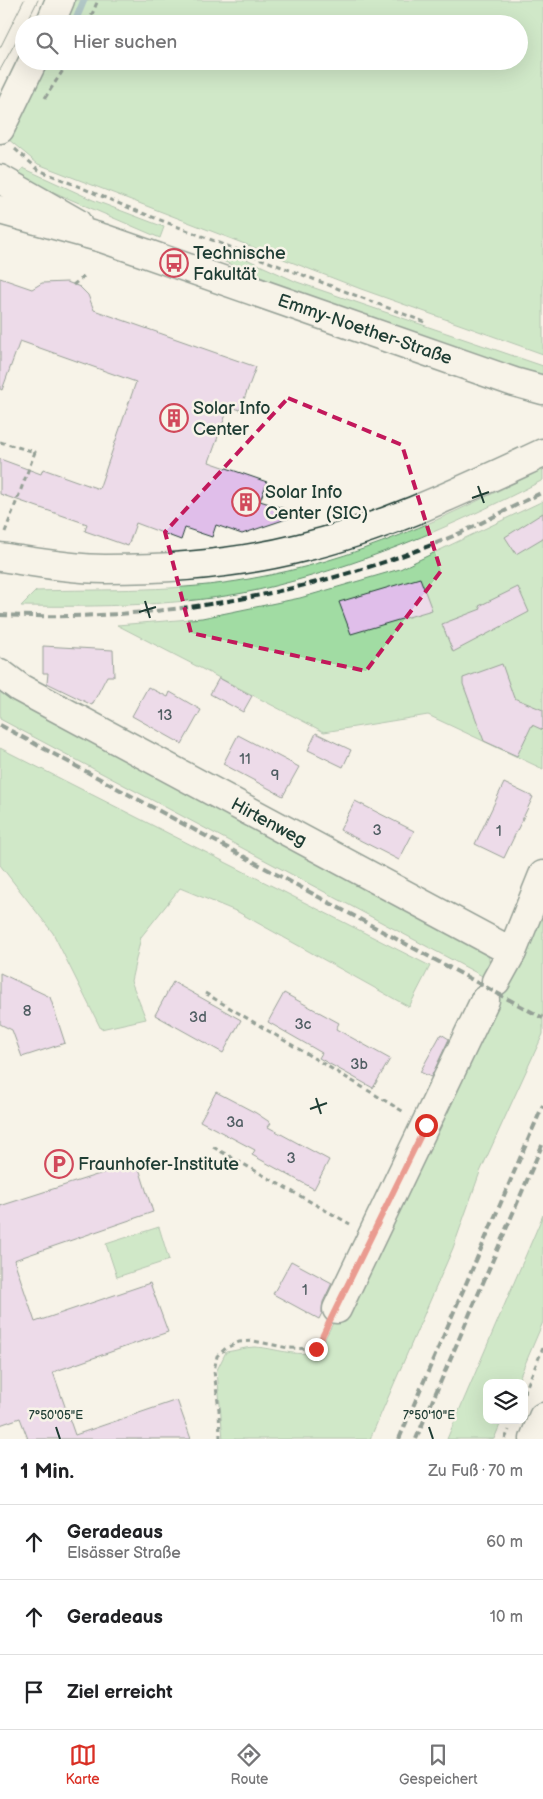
<!DOCTYPE html>
<html lang="de">
<meta charset="utf-8">
<style>
body{margin:0;font-family:"Balsamiq Sans",sans-serif;background:#f2f2f2;color:#202124}
.controls{position:absolute;right:15px;bottom:15px;display:grid;overflow:hidden;border-radius:10px;box-shadow:0 5px 20px #0002}
.controls button{width:45px;height:45px;display:grid;place-items:center;padding:0;border:0;border-bottom:1px solid #e0e0e0;background:#fff;color:#202124;font:25px sans-serif}
.stop{position:absolute;width:15px;height:15px;margin:-11px;border:4px solid #d93025;border-radius:50%;background:#fff}
.stop.end{background:#d93025;border-color:#fff;box-shadow:0 1px 5px #0008}
.list{margin:0;padding:0;list-style:none}
h2{display:flex;justify-content:space-between;align-items:center;height:65px;margin:0;padding:0 20px;font-size:21px}
h2 small{font-size:16px;font-weight:400;color:#757577}
.list li{display:grid;grid-template-columns:32px 1fr auto;gap:15px;align-items:center;box-sizing:border-box;height:75px;padding:0 20px;border-top:1px solid #e0e0e0}
.list b{display:block;font-size:19px;white-space:nowrap}
.list p{margin:0;font-size:16px;white-space:nowrap;color:#757577}
.list em{font-size:16px;font-style:normal;color:#757577}
.icon{flex:none;width:28px;height:28px;fill:none;stroke:currentColor;stroke-width:2;stroke-linecap:round;stroke-linejoin:round}
.map{position:relative;flex:none;width:543px;height:1439px;overflow:hidden}
.search{position:absolute;background:#fff;box-shadow:0 5px 20px #0002;left:15px;right:15px;top:15px;height:55px;display:flex;align-items:center;gap:12px;box-sizing:border-box;padding:0 18px;border-radius:28px;color:#757577;font-size:19px}
.sheet{height:290px;background:#fff}
nav{display:flex;justify-content:space-around;align-items:center;box-sizing:border-box;height:70px;border-top:1px solid #e0e0e0;background:#fff;font-size:14px;color:#757577}
nav a{display:grid;justify-items:center;gap:2px}
nav .on{color:#d93025}
.map>svg:first-child{display:block}
.green{fill:#a1dca3;stroke:#608c6c}
.lines{fill:none;stroke-linecap:round;stroke-linejoin:round}
.stream{stroke:#5c939e;stroke-width:7}
.building{fill:#e0beea;stroke:#1f3d34}
.minor-casing{stroke:#1f3d34;stroke-width:31}
.major-casing{stroke:#1f3d34;stroke-width:31}
.path{stroke:#1f3d34;stroke-width:3;stroke-dasharray:5 4;stroke-linecap:butt}
.minor{stroke:#f7f3e8;stroke-width:28}
.major{stroke:#f7f3e8;stroke-width:28}
.tram{stroke:#1f3d34;stroke-width:1}
.rail{stroke:#1f3d34;stroke-width:4;stroke-dasharray:8 4;stroke-linecap:butt}
.route{stroke:#d93025;stroke-width:6}
.marked{fill:none;stroke:#c2185b;stroke-width:4;stroke-dasharray:10 6;stroke-linejoin:round}
.ticks{fill:none;stroke:#1f3d34;stroke-width:2}
.labels{text-anchor:middle;stroke-width:5;stroke-linejoin:round;paint-order:stroke}
.number-label{font-size:15px;fill:#4f5d62}
.poi-label{font-size:18px;fill:#1f3d34;stroke:#f7f3e8;text-anchor:start}
.street-label{font-size:18px;fill:#1f3d34;stroke:#f7f3e8}
.ticks-label{font-size:12px;text-anchor:middle;fill:#1f3d34;stroke:#f7f3e8;stroke-width:5;stroke-linejoin:round;paint-order:stroke}
</style>
<div class="map">
<svg width="543" height="1439" viewBox="0 0 543 1439">
<rect width="100%" height="100%" fill="#f7f3e8"/>
<filter id="ink" filterUnits="userSpaceOnUse"><feTurbulence type="fractalNoise" baseFrequency=".02" numOctaves="2"/><feDisplacementMap in="SourceGraphic" scale="10" xChannelSelector="R" yChannelSelector="G"/><feConvolveMatrix kernelMatrix="1 2 1 2 8 2 1 2 1" color-interpolation-filters="sRGB"/></filter>
<g filter="url(#ink)">
<g class="green">
<polygon points="73,0 543,0 543,354 361,289 38,164 8,139 46,61 519,61 519,24 63,24"/>
<polygon points="23,168 93,200 164,227 160,238 28,181 19,174"/>
<polygon points="222,248 297,282 543,366 543,378 291,290 218,259 217,253"/>
<path d="M 543,468 L 543,480 C 452,527 358,567 258,590 C 185,606 96,607 21,606 L 36,591 C 106,589 180,592 249,579 C 354,561 449,517 543,468 Z"/>
<polygon points="543,501 543,769 428,715 324,732 117,625 202,618 300,598 400,569"/>
<polygon points="0,688 488,953 490,966 488,979 0,719"/>
<polygon points="0,748 430,966 409,1007 238,912 180,888 141,937 131,981 146,1019 101,1029 53,933 0,865"/>
<path d="M 543,881 L 543,1034 L 480,1172 L 453,1248 L 370,1439 L 223,1439 L 217,1370 L 226,1352 C 235,1351 246,1347 254,1347 C 277,1348 295,1358 318,1351 L 365,1264 L 502,986 Z"/>
<polygon points="543,1215 543,1322 517,1383 487,1383 487,1420 502,1420 494,1439 447,1439"/>
<polygon points="159,1227 169,1260 117,1277 106,1244"/>
</g>
<g class="lines">
<polyline class="stream" points="74,24 84,0"/>
</g>
<g class="building">
<polygon points="0,278 32,289 42,283 67,282 80,287 88,295 94,310 256,367 240,410 229,406 209,462 267,482 260,501 301,514 242,534 216,525 212,537 185,528 181,540 136,523 128,546 85,531 87,524 0,494 0,459 41,474 43,469 99,489 136,382 20,341 2,390 0,389"/>
<polygon points="543,513 543,538 516,554 505,537"/>
<polygon points="420,578 432,610 351,634 339,602"/>
<polygon points="518,587 529,612 453,652 442,624 481,609 479,606"/>
<polygon points="43,646 113,650 114,676 107,676 92,705 47,683 48,673 43,673"/>
<polygon points="502,664 514,698 543,710 543,730 532,725 517,756 484,741 463,684 463,678"/>
<polygon points="219,678 252,696 243,712 210,694"/>
<polygon points="148,687 168,697 170,692 201,710 182,744 132,716"/>
<polygon points="316,733 351,750 343,767 308,750"/>
<polygon points="238,735 299,767 283,796 223,764"/>
<polygon points="504,783 533,797 504,858 475,844"/>
<polygon points="355,801 414,831 399,860 340,830"/>
<polygon points="0,973 50,997 65,1043 22,1057 12,1030 0,1024"/>
<polygon points="173,982 241,1020 223,1053 155,1015"/>
<polygon points="284,993 339,1023 336,1029 390,1059 373,1088 319,1058 322,1053 268,1022"/>
<polygon points="441,1034 449,1039 431,1077 420,1072"/>
<polygon points="216,1092 256,1113 271,1123 268,1127 329,1160 314,1189 252,1155 255,1150 200,1121"/>
<polygon points="137,1162 153,1212 14,1260 35,1322 150,1283 168,1332 53,1372 75,1435 177,1400 191,1439 28,1439 20,1418 0,1425 0,1206"/>
<polygon points="291,1261 332,1283 323,1302 322,1313 319,1319 273,1294"/>
</g>
<g class="lines">
<defs>
<g id="minor">
<polyline points="0,179 77,223"/>
<polyline points="0,210 102,238 514,382 543,390"/>
<path d="M 0,557 C 34,562 70,569 105,569 C 171,569 237,564 300,548 C 385,528 465,489 543,453"/>
<polyline points="0,673 20,688 512,952 496,981"/>
<polyline points="512,952 543,875"/>
<polyline points="337,1309 485,1000"/>
<polyline points="534,1439 543,1417"/>
</g>
<g id="major">
<polyline points="50,24 60,0"/>
<polyline points="0,129 33,61"/>
</g>
</defs>
<use href="#minor" class="minor-casing"/>
<use href="#major" class="major-casing"/>
<g class="path">
<polyline points="88,24 98,0"/>
<polyline points="45,98 69,61"/>
<polyline points="15,149 39,170 137,211 427,323"/>
<polyline points="73,285 87,274"/>
<polyline points="0,442 35,452 5,532"/>
<polyline points="205,993 404,1112"/>
<polyline points="213,1147 350,1224"/>
<polyline points="524,1393 543,1348"/>
<polyline points="220,1439 219,1410 214,1371 217,1356 226,1348 239,1342 254,1341 288,1348 316,1349 326,1329"/>
<polyline points="505,1439 509,1430"/>
</g>
<use href="#minor" class="minor"/>
<use href="#major" class="major"/>
<g class="tram">
<polyline points="26,24 38,0"/>
<polyline points="0,48 24,0"/>
<polyline points="0,70 24,27"/>
</g>
<g class="rail">
<path d="M 0,615 C 148,622 295,598 434,544 C 471,530 507,509 543,492"/>
<polyline points="0,725 543,1018"/>
<polyline points="399,1439 543,1105"/>
<polyline points="416,1439 543,1143"/>
</g>
</g>
</g>
<g class="lines" filter="url(#ink)">
<polyline class="route" points="316,1349 426,1125"/>
</g>
<path d="M0 0H543V1439H0ZM 288,398 L 402,445 L 441,571 L 366,671 L 191,633 L 165,532 Z" fill="#f7f3e8" fill-opacity=".55" fill-rule="evenodd"/>
<path class="marked" d="M 288,398 L 402,445 L 441,571 L 366,671 L 191,633 L 165,532 Z"/>
<path class="ticks" d="M 478,486 L 484,503M 472,498 L 489,492M 145,601 L 150,618M 139,612 L 156,607M 316,1098 L 321,1114M 310,1109 L 327,1103M 56,1427 L 60,1439M 429,1427 L 433,1439"/>
<defs>
<symbol id="bus-ring" viewBox="-11 -11 22 22"><circle r="9.5" fill="#f7f3e8" stroke="#d1495b" stroke-width="1.5"/><path d="M-5-6H5V4H4V6H2V4H-2V6H-4V4H-5ZM-3.5-4V0h7V-4ZM-3.5 1.2v1.5H-2V1.2ZM2 1.2v1.5H3.5V1.2Z" fill="#d1495b"/></symbol>
<symbol id="building-ring" viewBox="-11 -11 22 22"><circle r="9.5" fill="#f7f3e8" stroke="#d1495b" stroke-width="1.5"/><path d="M-4-6H4V6H1V3H-1V6H-4ZM-2.5-4.3h1.7v1.8h-1.7ZM.8-4.3h1.7v1.8H.8ZM-2.5-1h1.7V.8h-1.7ZM.8-1h1.7V.8H.8Z" fill="#d1495b"/></symbol>
<symbol id="parking-ring" viewBox="-11 -11 22 22"><circle r="9.5" fill="#f7f3e8" stroke="#d1495b" stroke-width="1.5"/><path d="M-3.5-5.5H1a3.5 3.5 0 0 1 0 7H-1V5.5H-3.5ZM-1-3.4V-.6H.8a1.4 1.4 0 0 0 0-2.8Z" fill="#d1495b"/></symbol>
</defs>
<g fill-rule="evenodd">
<use href="#bus-ring" x="158" y="247" width="32" height="32"/>
<use href="#building-ring" x="158" y="402" width="32" height="32"/>
<use href="#building-ring" x="230" y="486" width="32" height="32"/>
<use href="#parking-ring" x="43" y="1148" width="32" height="32"/>
</g>
<g class="labels">
<g class="number-label">
<text x="165" y="720">13</text>
<text x="245" y="764">11</text>
<text x="275" y="780">9</text>
<text x="377" y="835">3</text>
<text x="499" y="836">1</text>
<text x="27" y="1016">8</text>
<text x="198" y="1022">3d</text>
<text x="303" y="1029">3c</text>
<text x="359" y="1069">3b</text>
<text x="235" y="1127">3a</text>
<text x="291" y="1163">3</text>
<text x="305" y="1295">1</text>
</g>
<g class="poi-label">
<text x="193" y="259">Technische<tspan x="193" dy="21">Fakultät</tspan></text>
<text x="193" y="414">Solar Info<tspan x="193" dy="21">Center</tspan></text>
<text x="265" y="498">Solar Info<tspan x="265" dy="21">Center (SIC)</tspan></text>
<text x="78" y="1170">Fraunhofer-Institute</text>
</g>
<g class="street-label">
<text transform="translate(365 329) rotate(19)" y="6">Emmy-Noether-Straße</text>
<text transform="translate(269 822) rotate(28)" y="6">Hirtenweg</text>
</g>
</g>
<g class="ticks-label">
<text x="56" y="1419">7°50'05"E</text>
<text x="429" y="1419">7°50'10"E</text>
</g>
</svg>
<div class="controls">
<button><svg class="icon" aria-label="layers" viewBox="0 0 24 24"><path d="M12 4l9 5-9 5-9-5zM3 14l9 5 9-5"/></svg></button>
</div>
<div class="stop" style="left:426px;top:1125px"></div>
<div class="stop end" style="left:316px;top:1349px"></div>
<div class="search"><svg class="icon" aria-label="search" viewBox="0 0 24 24"><circle cx="10" cy="10" r="6"/><path d="M15 15l6 6"/></svg>Hier suchen</div>
</div>
<section class="sheet">
<h2>1 Min.<small>Zu Fuß · 70 m</small></h2>
<ul class="list">
<li><svg class="icon" aria-label="ahead" viewBox="0 0 24 24"><path d="M12 20V5M6 11l6-6 6 6"/></svg><div><b>Geradeaus</b><p>Elsässer Straße</p></div><em>60 m</em></li>
<li><svg class="icon" aria-label="ahead" viewBox="0 0 24 24"><path d="M12 20V5M6 11l6-6 6 6"/></svg><div><b>Geradeaus</b></div><em>10 m</em></li>
<li><svg class="icon" aria-label="arrive" viewBox="0 0 24 24"><path d="M6 21V4h12l-3 4 3 4H6"/></svg><div><b>Ziel erreicht</b></div></li>
</ul>
</section>
<nav>
<a class="on"><svg class="icon" aria-label="map" viewBox="0 0 24 24"><path d="M3 6l6-2 6 2 6-2v14l-6 2-6-2-6 2zM9 4v14M15 6v14"/></svg>Karte</a>
<a><svg class="icon" aria-label="directions" viewBox="0 0 24 24"><path d="M12 3l9 9-9 9-9-9zM9 14v-3h6M13 9l2 2-2 2"/></svg>Route</a>
<a><svg class="icon" aria-label="saved" viewBox="0 0 24 24"><path d="M7 4h10v16l-5-4-5 4z"/></svg>Gespeichert</a>
</nav>
